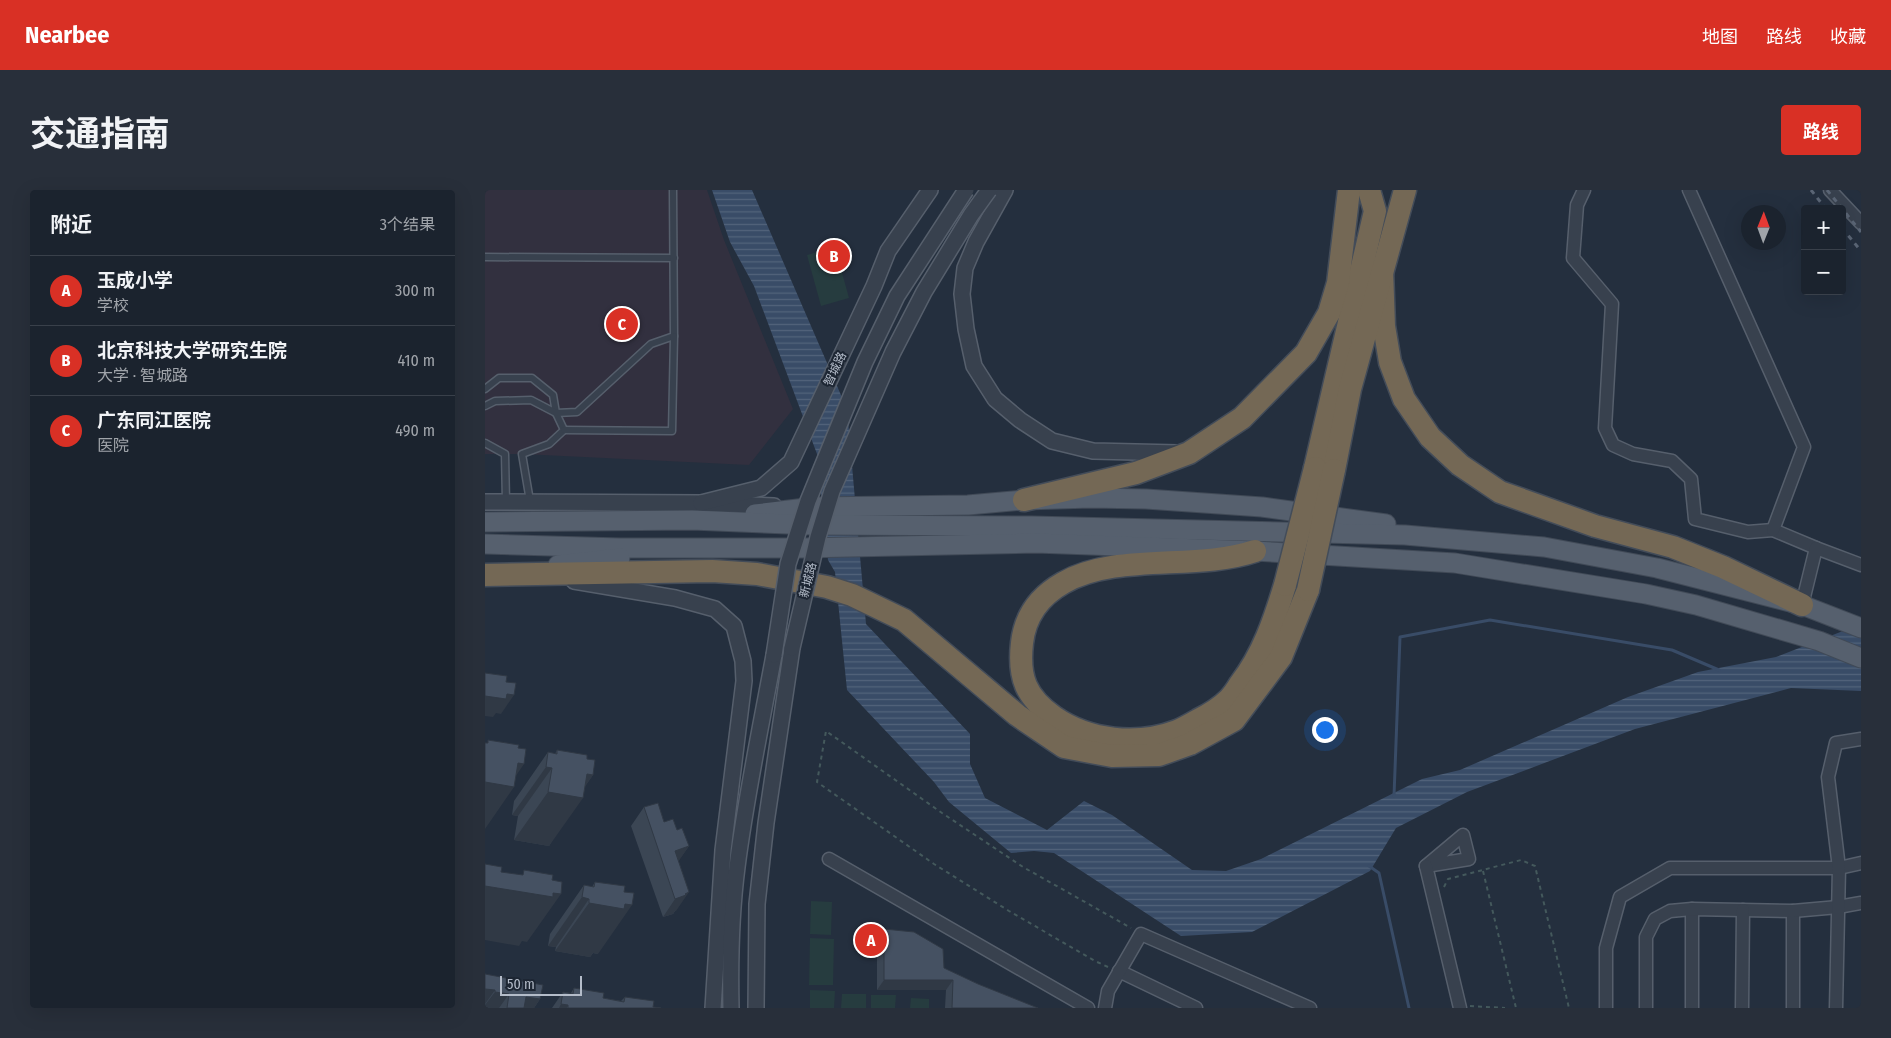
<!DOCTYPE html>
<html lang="zh">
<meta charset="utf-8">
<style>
body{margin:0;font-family:"Fira Sans Condensed","Noto Sans SC",sans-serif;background:#282f3a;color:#f1f3f6}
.controls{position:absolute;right:15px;top:15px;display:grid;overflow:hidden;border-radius:5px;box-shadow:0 5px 20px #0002}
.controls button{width:45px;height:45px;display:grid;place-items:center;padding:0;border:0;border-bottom:1px solid #39404a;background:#1b232e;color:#f1f3f6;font:25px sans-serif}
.compass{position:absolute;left:1256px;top:15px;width:45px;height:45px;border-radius:50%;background:#1b232e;box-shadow:0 5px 20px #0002;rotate:1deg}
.scale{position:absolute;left:15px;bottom:12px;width:82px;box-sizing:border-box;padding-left:5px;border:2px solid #b4bcc9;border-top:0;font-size:14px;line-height:18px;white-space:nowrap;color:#b4bcc9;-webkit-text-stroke:4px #1d2633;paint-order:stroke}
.you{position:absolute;left:839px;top:539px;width:18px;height:18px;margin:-12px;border:4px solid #fff;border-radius:50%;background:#1a73e8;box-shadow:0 0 0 8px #1a73e833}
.badge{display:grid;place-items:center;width:32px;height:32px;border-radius:50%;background:#d93025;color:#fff;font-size:16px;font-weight:700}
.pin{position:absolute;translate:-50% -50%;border:2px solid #fff;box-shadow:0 1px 5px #0006}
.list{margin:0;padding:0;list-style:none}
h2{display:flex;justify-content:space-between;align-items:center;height:65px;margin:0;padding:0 20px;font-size:21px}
h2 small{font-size:16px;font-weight:400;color:#a0a4aa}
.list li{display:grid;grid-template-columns:32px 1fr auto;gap:15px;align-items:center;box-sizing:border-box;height:70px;padding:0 20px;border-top:1px solid #39404a}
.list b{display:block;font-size:19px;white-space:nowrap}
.list p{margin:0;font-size:16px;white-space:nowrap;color:#a0a4aa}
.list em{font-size:16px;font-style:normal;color:#a0a4aa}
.map{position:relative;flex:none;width:1376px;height:818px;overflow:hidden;border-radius:5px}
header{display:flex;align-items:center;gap:30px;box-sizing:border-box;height:70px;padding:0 25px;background:#d93025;color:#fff}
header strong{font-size:24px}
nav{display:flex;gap:28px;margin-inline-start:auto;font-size:18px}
.intro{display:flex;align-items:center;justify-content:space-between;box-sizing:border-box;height:120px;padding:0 30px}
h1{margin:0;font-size:35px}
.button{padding:12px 22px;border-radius:5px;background:#d93025;color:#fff;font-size:18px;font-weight:700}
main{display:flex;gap:30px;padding:0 30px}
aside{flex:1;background:#1b232e;border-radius:5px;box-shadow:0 5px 20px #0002}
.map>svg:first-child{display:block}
.medical{fill:#32303f}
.garden{fill:#263c3f}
.water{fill:url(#water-rules)}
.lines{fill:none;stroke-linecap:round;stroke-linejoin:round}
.stream{stroke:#394c67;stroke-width:3}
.service-casing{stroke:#565f6c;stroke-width:9}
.minor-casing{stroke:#565f6c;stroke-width:15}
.tertiary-casing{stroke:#565f6c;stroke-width:18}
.primary-casing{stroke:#414a57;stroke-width:21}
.motorway-casing{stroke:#434c59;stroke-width:25}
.path{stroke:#44595c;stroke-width:2;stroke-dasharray:4 4;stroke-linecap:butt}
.service{stroke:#38414e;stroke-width:6}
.minor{stroke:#38414e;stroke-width:12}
.tertiary{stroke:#38414e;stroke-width:15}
.primary{stroke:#56606e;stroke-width:19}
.motorway{stroke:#746855;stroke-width:22}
.rail{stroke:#5a6575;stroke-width:3;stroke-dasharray:5 5;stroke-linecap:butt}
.tertiary-bridge-casing{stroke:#565f6c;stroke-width:18;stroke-linecap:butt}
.motorway-bridge-casing{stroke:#434c59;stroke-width:25;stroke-linecap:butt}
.tertiary-bridge{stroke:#38414e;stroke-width:15}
.motorway-bridge{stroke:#746855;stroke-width:22}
.wall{fill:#3b4654}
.shaded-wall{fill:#303945}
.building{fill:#455162;stroke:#303945}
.labels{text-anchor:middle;stroke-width:4;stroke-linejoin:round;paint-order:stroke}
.street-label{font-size:12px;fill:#b4bcc9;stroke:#1d2633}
</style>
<header>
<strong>Nearbee</strong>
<nav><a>地图</a><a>路线</a><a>收藏</a></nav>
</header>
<div class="intro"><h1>交通指南</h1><a class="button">路线</a></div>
<main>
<aside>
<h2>附近<small>3个结果</small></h2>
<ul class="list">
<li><span class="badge">A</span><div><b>玉成小学</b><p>学校</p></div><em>300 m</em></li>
<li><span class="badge">B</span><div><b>北京科技大学研究生院</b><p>大学 · 智城路</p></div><em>410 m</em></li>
<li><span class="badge">C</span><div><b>广东同江医院</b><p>医院</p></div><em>490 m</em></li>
</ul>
</aside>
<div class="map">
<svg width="1376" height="818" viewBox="0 0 1376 818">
<defs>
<pattern id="water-rules" width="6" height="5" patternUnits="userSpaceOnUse" patternTransform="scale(1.25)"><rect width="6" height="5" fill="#394c67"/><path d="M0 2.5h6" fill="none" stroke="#53647b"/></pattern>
</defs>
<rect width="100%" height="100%" fill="#242f3e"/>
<polygon class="medical" points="0,0 222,0 239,50 308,219 264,275 37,264 0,264"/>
<g class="garden">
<polygon points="350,57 364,108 336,116 322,65"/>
<polygon points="326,711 347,712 346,745 325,744"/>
<polygon points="325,748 349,749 348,795 324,795"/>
<polygon points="325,800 350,801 349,818 325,818"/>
<polygon points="357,804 381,804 381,818 356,818"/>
<polygon points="386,805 411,805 410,818 386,818"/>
<polygon points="426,808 444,809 444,818 425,818"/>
</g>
<polygon class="water" points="227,0 267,0 362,219 381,434 485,544 485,574 500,608 562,640 599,611 627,625 707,680 741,681 776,669 937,589 975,580 1143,507 1213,482 1291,467 1376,434 1376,501 1306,498 1150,539 982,602 911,638 885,681 767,742 696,746 569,663 549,661 526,663 464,612 449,592 362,500 350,382 343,370 332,264 269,96 245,52"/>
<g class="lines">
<g class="stream">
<polyline points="909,606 915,447 1005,430 1187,460 1234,480"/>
<polyline points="884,676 894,683 924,818"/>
</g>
<defs>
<g id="service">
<polyline points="0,67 189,68"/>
<polyline points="0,199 14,188 47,188 68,205 71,223 79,240 64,254 37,264 45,311"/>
<polyline points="0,216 10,211 46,210 71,223 92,222 166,154 189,146 188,0"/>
<polyline points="79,240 187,241 189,146"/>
<polyline points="0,253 20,264 21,312"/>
</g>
<g id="minor">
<polyline points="1099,0 1092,15 1088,68 1127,114 1120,238 1128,255 1148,264 1187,271 1206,289 1210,329 1263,342 1288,340 1331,358"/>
<polyline points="1204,0 1319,257 1288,340"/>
<polyline points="1345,0 1376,33"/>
<polyline points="1317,415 1331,358 1376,375"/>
<polygon points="978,645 984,669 941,676"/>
<polyline points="344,669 603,818"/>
<polyline points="941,676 975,818"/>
<polyline points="1207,719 1207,818"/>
<polyline points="1308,721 1308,818"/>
<polyline points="634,781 711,818"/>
<polyline points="620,818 623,801 656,744 825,818"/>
<polyline points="1121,818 1121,758 1135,707 1185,678 1354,678 1376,673"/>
<polyline points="1161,818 1161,747 1170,729 1185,721 1207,719 1308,721 1353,717 1376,713"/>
<polyline points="1257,818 1258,720"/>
<polyline points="1351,818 1354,678 1343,587 1351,553 1376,549"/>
</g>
<g id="tertiary">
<polyline points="520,0 491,52 480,78 477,104 481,139 489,176 510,209 535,230 567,251 608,261 693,263"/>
<polyline points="0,312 216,313 289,316"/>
<polyline points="216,313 276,298 306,272 389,96 403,61 445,0"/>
<polyline points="89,391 190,408 230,419 249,436 258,471 259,491 238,660 228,818"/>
<path d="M 246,818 C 245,771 246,723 252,677 C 261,606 276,536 289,465"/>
<polyline points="271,818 272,714 281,633 307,458"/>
</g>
<g id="primary">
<polyline points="270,324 330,317 483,315 539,310 606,308 661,309 777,317 901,334"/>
<polyline points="0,332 207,330 328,335 547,336 920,345 1059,357 1172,378 1317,415 1376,438"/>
<polyline points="0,354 135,358 318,358 551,353 770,361 970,373 1161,404 1211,415 1334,451 1376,468"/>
<polyline points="73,375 135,368"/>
</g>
<g id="motorway">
<polyline points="897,79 899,136 905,172 919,209 945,247 975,275 1015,302 1110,336 1188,357 1238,377 1317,415"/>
<polyline points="830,278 890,21 884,0"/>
<polyline points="849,280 865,199 920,0"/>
<polyline points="539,310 651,283 704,263 757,228 821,163 844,123 853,93 864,0"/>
<path d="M 770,361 C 711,381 632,362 578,393 C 555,406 540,426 537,453 C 533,488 541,507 569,527 C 604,551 652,556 692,541 C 699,538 706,534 713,530 C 723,525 735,518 744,509 C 748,505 752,499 755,494 C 778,464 789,431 800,395"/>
<polyline points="0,385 227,381 272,384 342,397 367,405 419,430 532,525 579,557 627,566 674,565 705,554 749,530 796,467 823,400"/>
</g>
</defs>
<use href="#service" class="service-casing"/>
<use href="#minor" class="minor-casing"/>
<use href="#tertiary" class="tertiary-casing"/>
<use href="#primary" class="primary-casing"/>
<use href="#motorway" class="motorway-casing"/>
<g class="path">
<polyline points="998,681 1031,818"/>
<polyline points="959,697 963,689 1036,670 1050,676 1084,818"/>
<polyline points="623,777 610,771 524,721 449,674 332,592 341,541 457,623 538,677 646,738"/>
<polyline points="985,816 1020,818"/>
</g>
<use href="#service" class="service"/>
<use href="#minor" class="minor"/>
<use href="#tertiary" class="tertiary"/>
<use href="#primary" class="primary"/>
<use href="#motorway" class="motorway"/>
<g class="rail">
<polyline points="1326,0 1341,19"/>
<polyline points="1342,0 1376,42"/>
<polyline points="1357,38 1376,61"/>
</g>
<defs>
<g id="tertiary-bridge">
<polyline points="307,458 333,347 347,301 408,162 439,102 486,25 504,0"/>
<polyline points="289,465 303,374 323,311 350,245 380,172 412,106 481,0"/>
</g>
<g id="motorway-bridge">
<polyline points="800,395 830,278"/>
<polyline points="823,400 849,280"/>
</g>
</defs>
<use href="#tertiary-bridge" class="tertiary-bridge-casing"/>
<use href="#motorway-bridge" class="motorway-bridge-casing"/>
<use href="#tertiary-bridge" class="tertiary-bridge"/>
<use href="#motorway-bridge" class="motorway-bridge"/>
</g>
<g class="wall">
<polygon points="72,560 102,569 108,585 100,596 64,656 29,650 33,626 27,625 29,611 63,562 70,564"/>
<polygon points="159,617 179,632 192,640 204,656 193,671 191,721 190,721 188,724 178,727 146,636"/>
<polygon points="110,692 113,764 108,763 105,767 70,761 71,757 63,756 65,744 99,695 107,697"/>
<polygon points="399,739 459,778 493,794 553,818 460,818 461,800 392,800 392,749"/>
<polygon points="0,784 55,809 49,818 0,818"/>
<polygon points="89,798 118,808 136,811 140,807 168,817 176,818 67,818 78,802 86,803"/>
</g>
<g class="shaded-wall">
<polygon points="22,504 29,505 16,524 11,523 8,527 0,526 0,506"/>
<polygon points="33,573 39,574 24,596 29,597 0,639 0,592"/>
<polygon points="61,577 67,578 33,626 27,625"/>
<polygon points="102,584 108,585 93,607 98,608 64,656 29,650 63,602"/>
<polygon points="204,656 191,675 190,661"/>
<polygon points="0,696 68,703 76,704 42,752 37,751 34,756 0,750"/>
<polygon points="204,702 191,721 190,721 188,724 178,727 190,709"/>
<polygon points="97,707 104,709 71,757 63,756"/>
<polygon points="104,713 140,714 147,715 113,764 108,763 105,767 70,761"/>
<polygon points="399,790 468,790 461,800 392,800"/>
<polygon points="0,799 10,800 0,814"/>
<polygon points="10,802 24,804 14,818 0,818 0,815"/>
<polygon points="41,807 55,809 49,818 33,818"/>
<polygon points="76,814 83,815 82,818 74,818"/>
</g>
<g class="building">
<polygon points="0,483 22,486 21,492 31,493 29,505 22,504 21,509 0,506"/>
<polygon points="3,550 34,555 33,558 41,559 39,574 33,573 29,597 0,592 0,553 3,553"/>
<polygon points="72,560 102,565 102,569 110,570 108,585 102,584 98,608 63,602 67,578 61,577 63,562 72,564"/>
<polygon points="173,613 179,632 188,629 192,640 197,638 204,656 190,661 204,702 200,704 201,705 190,709 159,617"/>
<polygon points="0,674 17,677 16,682 38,685 39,680 68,685 67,690 77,692 76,704 68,703 68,707 0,696"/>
<polygon points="110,692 140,696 139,702 149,703 147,715 140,714 139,719 104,713 104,709 97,707 99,695 109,697"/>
<polygon points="399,739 429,742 458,759 459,778 493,794 553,818 467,818 468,790 399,790"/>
<polygon points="0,784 58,795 55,809 41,807 39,818 22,818 24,804 10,802 10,800 0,799"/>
<polygon points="89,798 119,803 118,808 139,812 140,807 169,811 168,817 176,818 83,818 83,815 76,814 78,802 88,804"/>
</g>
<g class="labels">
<g class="street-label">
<text transform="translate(350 179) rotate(-65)" y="4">智城路</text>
<text transform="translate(323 390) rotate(-76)" y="4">新城路</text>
</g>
</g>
</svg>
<div class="controls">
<button>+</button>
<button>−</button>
</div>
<svg class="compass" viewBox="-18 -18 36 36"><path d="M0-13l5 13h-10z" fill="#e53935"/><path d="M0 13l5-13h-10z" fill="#a0a4aa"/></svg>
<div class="scale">50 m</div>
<div class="you"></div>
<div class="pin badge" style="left:386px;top:750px">A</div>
<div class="pin badge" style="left:349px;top:66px">B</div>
<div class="pin badge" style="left:137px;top:134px">C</div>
</div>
</main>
